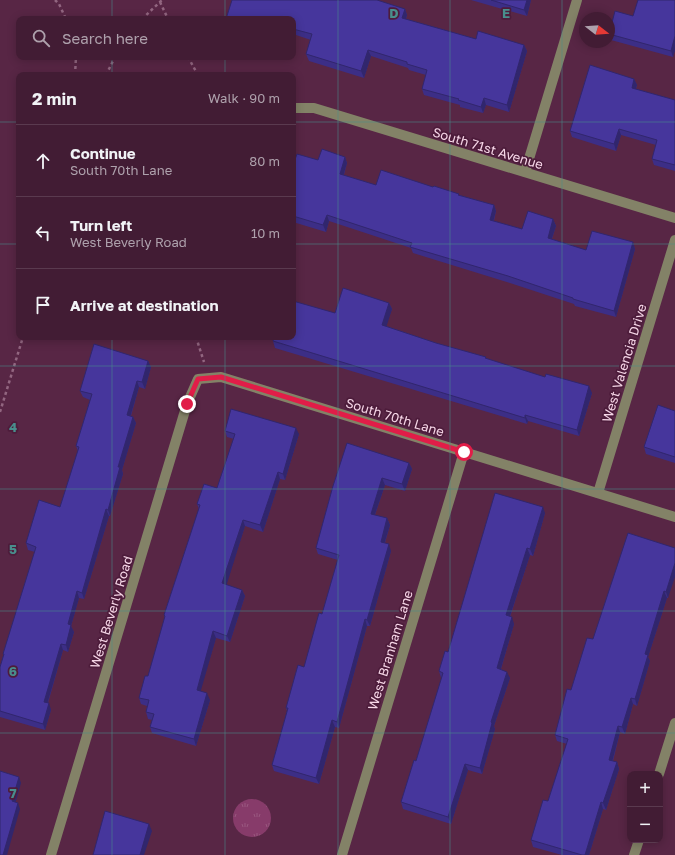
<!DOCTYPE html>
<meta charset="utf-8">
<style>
body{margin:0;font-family:"Golos Text",sans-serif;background:#49253c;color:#f1f3f6}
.controls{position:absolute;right:12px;bottom:12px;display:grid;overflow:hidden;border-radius:8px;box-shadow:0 2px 10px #0003}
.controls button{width:36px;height:36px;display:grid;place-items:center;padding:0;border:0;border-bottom:1px solid #5a3a4f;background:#421c34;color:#f1f3f6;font:20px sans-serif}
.compass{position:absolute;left:579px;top:12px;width:36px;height:36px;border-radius:50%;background:#421c34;box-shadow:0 2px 10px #0003;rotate:107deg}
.stop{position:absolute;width:12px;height:12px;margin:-9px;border:3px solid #e11d48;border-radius:50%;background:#fff}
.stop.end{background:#e11d48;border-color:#fff;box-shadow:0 1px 4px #0008}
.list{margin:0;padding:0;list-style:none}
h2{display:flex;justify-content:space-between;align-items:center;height:52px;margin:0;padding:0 16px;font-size:17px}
h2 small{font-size:13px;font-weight:400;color:#aea1ac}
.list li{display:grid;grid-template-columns:26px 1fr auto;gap:12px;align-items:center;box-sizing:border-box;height:72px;padding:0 16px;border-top:1px solid #5a3a4f}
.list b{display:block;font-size:15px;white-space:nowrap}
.list p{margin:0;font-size:13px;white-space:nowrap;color:#aea1ac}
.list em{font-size:13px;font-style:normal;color:#aea1ac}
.icon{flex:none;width:22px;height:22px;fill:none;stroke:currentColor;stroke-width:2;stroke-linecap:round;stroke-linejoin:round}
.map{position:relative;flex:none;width:675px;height:855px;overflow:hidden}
.search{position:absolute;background:#421c34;box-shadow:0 2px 10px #0003;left:16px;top:16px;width:280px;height:44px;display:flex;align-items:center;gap:10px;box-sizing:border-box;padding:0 14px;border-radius:8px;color:#aea1ac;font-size:15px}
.panel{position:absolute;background:#421c34;box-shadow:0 2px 10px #0003;left:16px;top:72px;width:280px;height:268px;border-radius:8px}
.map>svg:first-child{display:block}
.park{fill:url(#park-tufts)}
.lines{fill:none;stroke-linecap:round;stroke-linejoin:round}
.path{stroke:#926680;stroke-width:2.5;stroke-dasharray:3 3;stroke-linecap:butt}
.minor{stroke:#838267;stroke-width:10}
.wall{fill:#3c2e86}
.shaded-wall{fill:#31266d}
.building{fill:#46369c;stroke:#31266d}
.route{stroke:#e11d48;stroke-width:5}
.grid{fill:none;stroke:#498e8c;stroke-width:1;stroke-opacity:0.55}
.labels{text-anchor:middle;stroke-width:3.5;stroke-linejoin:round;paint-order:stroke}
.street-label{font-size:13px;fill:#f6d6e7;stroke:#4d1c3b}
.grid-label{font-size:13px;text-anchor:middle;font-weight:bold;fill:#498e8c;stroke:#4d1c3b;stroke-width:3.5;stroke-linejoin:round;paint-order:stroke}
</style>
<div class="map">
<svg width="675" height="855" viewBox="0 0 675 855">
<defs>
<pattern id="park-tufts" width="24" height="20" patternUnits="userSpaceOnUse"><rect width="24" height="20" fill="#873b6a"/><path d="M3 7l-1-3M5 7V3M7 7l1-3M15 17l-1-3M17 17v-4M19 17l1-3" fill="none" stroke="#99577f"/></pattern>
</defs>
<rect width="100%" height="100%" fill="#582645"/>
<circle class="park" cx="252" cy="818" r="19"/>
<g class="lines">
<g class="path">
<polyline points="55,0 59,4 66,19"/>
<polyline points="160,2 168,19"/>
<polyline points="142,19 162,0"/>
<polyline points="188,57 198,75"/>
<polyline points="75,75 76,57"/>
<polyline points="106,75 115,57"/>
<polyline points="196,337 204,362"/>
<polyline points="0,412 23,337"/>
</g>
<g class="minor">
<polyline points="293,108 314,108 675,218"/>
<polyline points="525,172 577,0"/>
<polyline points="598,493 675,240"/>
<polyline points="659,774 675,723"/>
<polyline points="51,855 187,404 198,379 221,377 675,517"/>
<polyline points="342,855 464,452"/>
<polyline points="634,855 639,840"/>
</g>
</g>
<g class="wall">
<polygon points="471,0 531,0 527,16"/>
<polygon points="675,0 673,57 611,40 609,34 633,16"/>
<polygon points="405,9 407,15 406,19 476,39 524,45 527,51 509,112 486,105 483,113 460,107 460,105 424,95 422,89 426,75 409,70 408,68 371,56 364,78 309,61 306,54 311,40 293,34 293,19"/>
<polygon points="634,79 637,85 636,89 675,100 675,171 654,165 652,159 656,145 621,135 616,151 572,137 570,131"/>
<polygon points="345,157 347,163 344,175 376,185 433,187 459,194 459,195 494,205 496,211 494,221 522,229 553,219 556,226 552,239 586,250 633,242 635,249 616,317 575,306 574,304 510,283 413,253 411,248 329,221 326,232 293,222 293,165"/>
<polygon points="389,303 392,309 386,326 436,343 486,357 486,359 592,393 579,436 528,421 527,424 275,348 273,341 273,339 268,337 293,337 335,313"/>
<polygon points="148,361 151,367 145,389 139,387 131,416 133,417 136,423 122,470 123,474 110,516 109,516 84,599 79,598 71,626 74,632 68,652 63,650 48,703 51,710 45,730 0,717 0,667 3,656 3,654 35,552 28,550 26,543 60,507 78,451 76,446 90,400 83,397 80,391"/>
<polygon points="675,411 675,463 646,454 644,447"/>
<polygon points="225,431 299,434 285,480 280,479 263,532 245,526 226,585 242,590 245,596 230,642 216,638 200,691 210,700 196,746 152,733 150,727 152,720 148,719 146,712 147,706 141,704 139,698 148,676 165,618 164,615 199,509 197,504 217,488 234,439 227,437"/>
<polygon points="409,463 412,469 405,491 385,485 375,515 387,518 390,525 385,543 391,551 370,626 367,626 339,728 335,727 319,784 274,771 272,765 287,711 286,708 304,667 322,614 338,560 318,554 316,548 333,486"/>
<polygon points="545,513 533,556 530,555 510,617 514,624 501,669 510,678 494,726 495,729 482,774 468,770 451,824 403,809 401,802 416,761 442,678 441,678 439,671 448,652"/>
<polygon points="675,548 668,598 667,598 648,657 650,661 637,706 633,704 625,734 620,732 613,761 617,762 619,769 606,810 603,809 589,855 562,855 533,847 531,840 548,801 567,744 557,741 555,735 571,690 593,639"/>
</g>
<g class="shaded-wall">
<polygon points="527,0 531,0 527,16 524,10"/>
<polygon points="405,9 407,15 404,25 402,18"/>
<polygon points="675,36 675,51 673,57 671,51"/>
<polygon points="524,45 527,51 509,112 507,105"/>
<polygon points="368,50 371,56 364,78 361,71"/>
<polygon points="634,79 637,85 634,94 632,88"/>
<polygon points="484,98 486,105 483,113 481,107"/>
<polygon points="619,129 621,135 616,151 614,144"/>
<polygon points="345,157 347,163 342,180 340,174"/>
<polygon points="494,205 496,211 492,226 490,220"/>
<polygon points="327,215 329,221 326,232 323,225"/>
<polygon points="553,219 556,226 550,244 548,238"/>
<polygon points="633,242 635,249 616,317 614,311"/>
<polygon points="389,303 392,309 385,331 382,325"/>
<polygon points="148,361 151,367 145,389 142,382"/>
<polygon points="137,381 139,387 129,421 127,415"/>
<polygon points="589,386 592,393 579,436 577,430"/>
<polygon points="525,415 528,421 527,424 525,418"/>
<polygon points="133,417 136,423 122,470 123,474 110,516 108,510 118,467"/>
<polygon points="296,428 299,434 285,480 283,474"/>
<polygon points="409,463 412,469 405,491 402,484"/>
<polygon points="278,472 280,479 263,532 260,525"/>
<polygon points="382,478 385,485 373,520 371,514"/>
<polygon points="543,507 545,513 533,556 530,549"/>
<polygon points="106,509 109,516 84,599 82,593"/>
<polygon points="387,518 390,525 383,548 381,542"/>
<polygon points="243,520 245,526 225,590 222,583"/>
<polygon points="389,544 391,551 370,626 367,620"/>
<polygon points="527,548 530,555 508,622 506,615"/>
<polygon points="675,563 675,577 668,598 666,592"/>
<polygon points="242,590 245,596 230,642 227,636"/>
<polygon points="77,591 79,598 71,626 74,632 68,652 66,645 68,624"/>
<polygon points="664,591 667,598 648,657 650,661 637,706 635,699 645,654"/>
<polygon points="512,617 514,624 499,675 497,668"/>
<polygon points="365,619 367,626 339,728 337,722"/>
<polygon points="213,631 216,638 199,697 197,690"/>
<polygon points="61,644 63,650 46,708 44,702"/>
<polygon points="507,672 510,678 494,726 495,729 482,774 480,768 491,722"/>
<polygon points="207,693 210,700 196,746 194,739"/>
<polygon points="631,698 633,704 625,734 622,727"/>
<polygon points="49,703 51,710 45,730 43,724"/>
<polygon points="332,720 335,727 319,784 316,778"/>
<polygon points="618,726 620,732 611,766 609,760"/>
<polygon points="617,762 619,769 606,810 603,803"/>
<polygon points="465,764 468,770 451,824 448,817"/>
<polygon points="19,777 21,783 14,808 12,801"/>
<polygon points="601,802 603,809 589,855 585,855"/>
<polygon points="18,803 20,809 7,855 3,855"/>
<polygon points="149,824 152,831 144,855 140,855"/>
</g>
<g class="building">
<polygon points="232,0 377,0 405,9 402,18 476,39 478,31 524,45 507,105 484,98 481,107 458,100 459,99 422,89 427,70 407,64 407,62 368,50 361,71 306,54 312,34 293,29 293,19 226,19"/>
<polygon points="491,0 527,0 524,10"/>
<polygon points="638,0 675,0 675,36 671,51 609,34 615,11 633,16"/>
<polygon points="590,65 634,79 632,88 675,100 675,165 652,159 657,140 619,129 614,144 570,131"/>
<polygon points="322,149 345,157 340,174 376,185 381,170 433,187 434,186 459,194 458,195 494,205 490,220 522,229 528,211 553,219 548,238 586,250 592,231 633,242 614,311 573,299 573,298 508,276 410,247 412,243 327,215 323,225 293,216 293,165 297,154 318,160"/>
<polygon points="343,288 389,303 382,325 436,343 486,357 485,358 545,377 546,374 589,386 577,430 525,415 525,418 273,341 274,337 293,337 293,301 335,313"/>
<polygon points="94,344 148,361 142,382 137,381 127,415 133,417 118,467 120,467 108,510 106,509 82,593 77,591 68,624 71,625 66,645 61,644 44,702 49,703 43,724 0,711 0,667 4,654 3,654 36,547 26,543 39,500 60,507 79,447 76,446 92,394 80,391"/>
<polygon points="658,405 675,411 675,457 644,447"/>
<polygon points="231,409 296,428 283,474 278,472 260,525 243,520 222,583 242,590 227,636 213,631 197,690 207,693 194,739 150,727 154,714 146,712 149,700 139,698 145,676 148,676 165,616 164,615 200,505 197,504 204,484 217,488 235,434 225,431"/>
<polygon points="347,443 409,463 402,484 382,478 371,514 387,518 381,542 389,544 367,620 365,619 337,722 332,720 316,778 272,765 288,708 286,708 298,665 304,667 319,613 322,614 339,555 316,548 333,486"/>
<polygon points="495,493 543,507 530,549 527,548 506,615 512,617 497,668 507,672 491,722 492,723 480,768 465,764 448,817 401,802 414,760 416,761 443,673 439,671 445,651 448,652"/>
<polygon points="628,533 675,548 675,563 666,592 664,591 645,654 648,655 635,699 631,698 622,727 618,726 609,760 617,762 603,803 601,802 585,855 582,855 531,840 543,800 548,801 568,739 555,735 567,689 571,690 587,638 593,639"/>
<polygon points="0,771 19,777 12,801 18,803 3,855 0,855"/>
<polygon points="105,811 149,824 140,855 93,855"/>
</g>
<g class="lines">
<polyline class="route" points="187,404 198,379 221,377 464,452"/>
</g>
<path class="grid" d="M 112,0 L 112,19M 225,0 L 225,19M 338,0 L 338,855M 450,0 L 450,855M 562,0 L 562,855M 112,57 L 112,75M 225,57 L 225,75M 0,122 L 19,122M 293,122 L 675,122M 0,244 L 19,244M 293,244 L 675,244M 112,337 L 112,855M 225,337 L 225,855M 0,366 L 675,366M 0,489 L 675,489M 0,611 L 675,611M 0,733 L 675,733"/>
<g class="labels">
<g class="street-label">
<text transform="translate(488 148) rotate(17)" y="5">South 71st Avenue</text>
<text transform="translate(624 363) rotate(-73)" y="5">West Valencia Drive</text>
<text transform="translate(395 417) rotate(17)" y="5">South 70th Lane</text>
<text transform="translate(111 612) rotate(-73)" y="5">West Beverly Road</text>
<text transform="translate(390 650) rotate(-73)" y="5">West Branham Lane</text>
</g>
</g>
<g class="grid-label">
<text x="394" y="18">D</text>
<text x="506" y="18">E</text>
<text x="13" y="432">4</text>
<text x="13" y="554">5</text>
<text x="13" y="676">6</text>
<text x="13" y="798">7</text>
</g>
</svg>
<div class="controls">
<button>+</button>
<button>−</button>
</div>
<svg class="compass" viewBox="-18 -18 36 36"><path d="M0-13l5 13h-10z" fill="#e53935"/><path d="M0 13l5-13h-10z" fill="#aea1ac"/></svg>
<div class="stop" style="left:464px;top:452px"></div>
<div class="stop end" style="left:187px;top:404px"></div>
<div class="search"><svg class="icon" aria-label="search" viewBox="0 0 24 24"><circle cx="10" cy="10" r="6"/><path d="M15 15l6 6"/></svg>Search here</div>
<section class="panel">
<h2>2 min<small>Walk · 90 m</small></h2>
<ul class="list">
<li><svg class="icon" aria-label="ahead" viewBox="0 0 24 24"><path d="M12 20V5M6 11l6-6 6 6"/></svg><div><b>Continue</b><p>South 70th Lane</p></div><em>80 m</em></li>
<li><svg class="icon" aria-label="left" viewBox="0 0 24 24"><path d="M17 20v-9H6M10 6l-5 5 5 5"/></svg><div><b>Turn left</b><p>West Beverly Road</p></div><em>10 m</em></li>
<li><svg class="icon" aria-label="arrive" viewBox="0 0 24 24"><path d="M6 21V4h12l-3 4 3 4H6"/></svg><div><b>Arrive at destination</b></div></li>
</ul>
</section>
</div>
